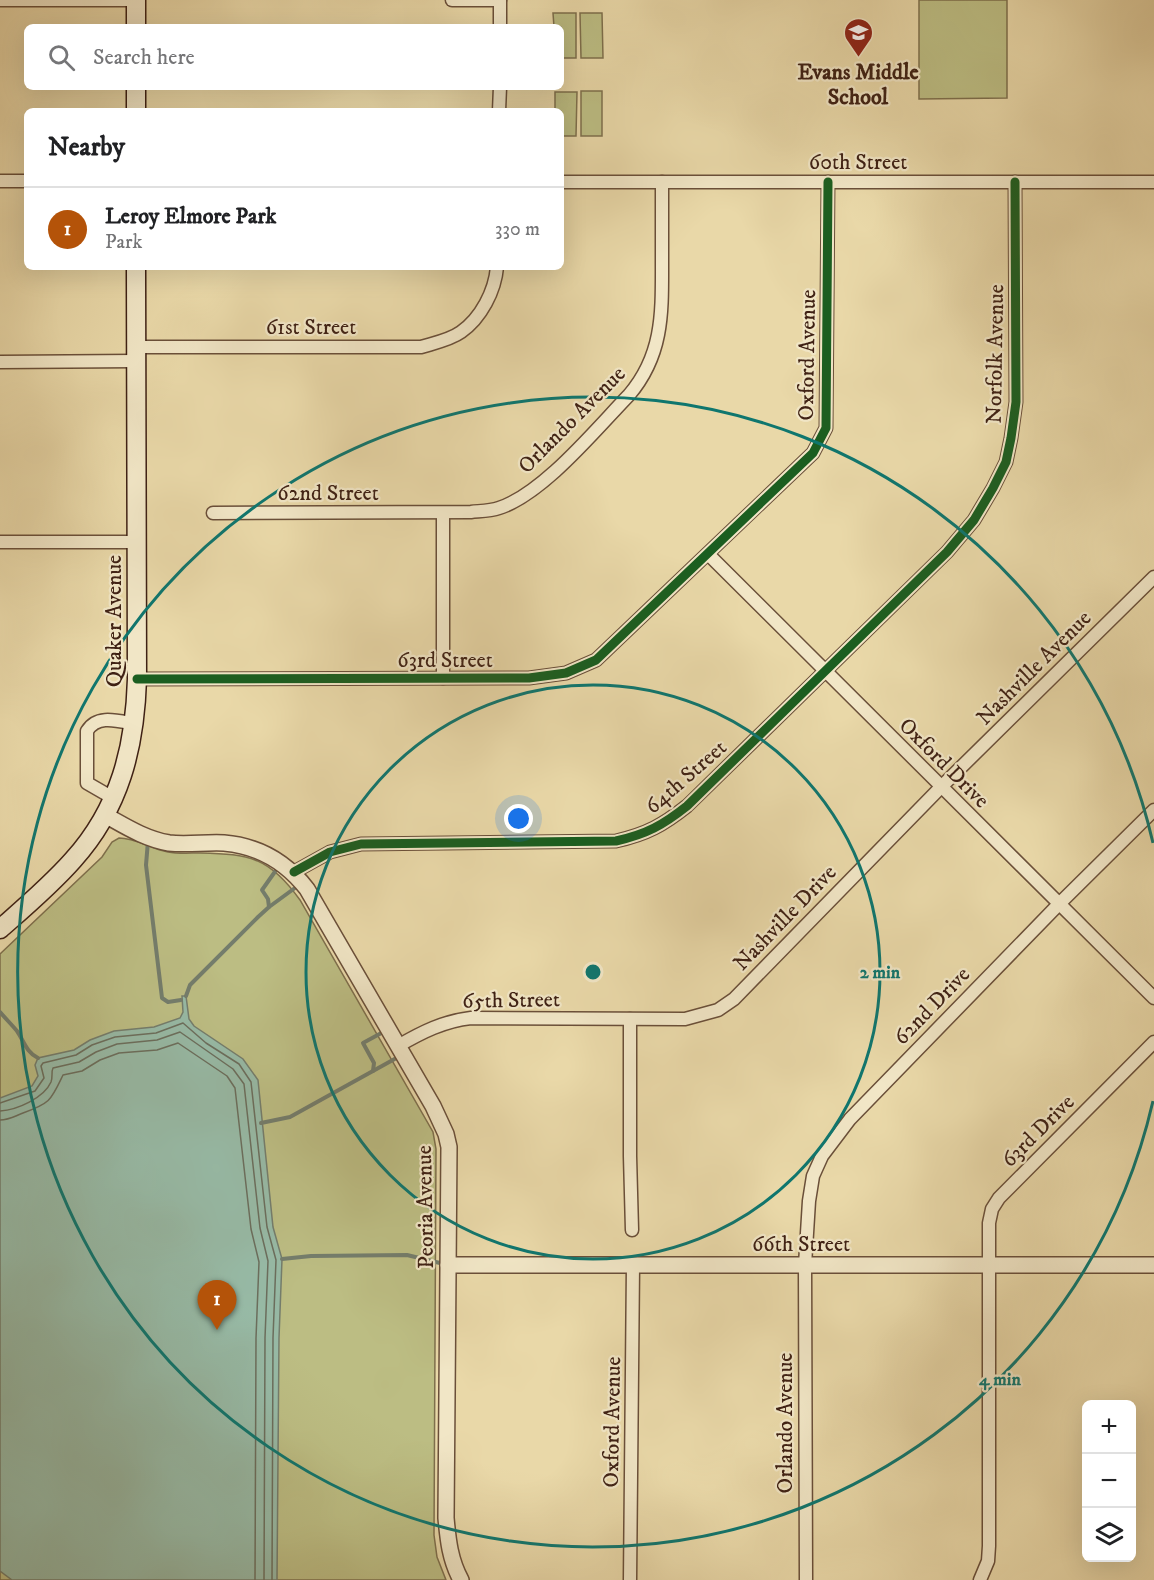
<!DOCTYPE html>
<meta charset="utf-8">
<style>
body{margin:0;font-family:"IM FELL DW Pica",serif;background:#f6f6f6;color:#202124}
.controls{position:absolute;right:18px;bottom:18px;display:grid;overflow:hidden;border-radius:9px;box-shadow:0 6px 24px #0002}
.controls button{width:54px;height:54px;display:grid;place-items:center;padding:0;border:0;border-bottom:2px solid #e0e0e0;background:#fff;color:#202124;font:30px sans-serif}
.you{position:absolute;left:519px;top:819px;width:21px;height:21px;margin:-15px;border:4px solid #fff;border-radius:50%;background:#1a73e8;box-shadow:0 0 0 9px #1a73e833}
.badge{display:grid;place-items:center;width:39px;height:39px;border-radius:50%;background:#b45309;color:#fff;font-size:20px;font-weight:700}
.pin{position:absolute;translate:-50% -50px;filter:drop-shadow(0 2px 3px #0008)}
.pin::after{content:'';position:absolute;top:32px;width:21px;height:18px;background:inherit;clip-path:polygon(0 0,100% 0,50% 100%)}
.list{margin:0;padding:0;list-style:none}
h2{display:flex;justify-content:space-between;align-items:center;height:78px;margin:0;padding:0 24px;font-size:26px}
h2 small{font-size:20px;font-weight:400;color:#757577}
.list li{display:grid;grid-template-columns:39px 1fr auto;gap:18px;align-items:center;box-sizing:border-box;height:84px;padding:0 24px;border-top:2px solid #e0e0e0}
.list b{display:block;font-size:22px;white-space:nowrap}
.list p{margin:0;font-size:20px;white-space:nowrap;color:#757577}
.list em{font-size:20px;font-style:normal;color:#757577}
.icon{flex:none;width:33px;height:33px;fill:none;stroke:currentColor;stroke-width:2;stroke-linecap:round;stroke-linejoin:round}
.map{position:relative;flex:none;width:1154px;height:1580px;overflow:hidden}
.search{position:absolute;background:#fff;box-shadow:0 6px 24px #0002;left:24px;top:24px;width:540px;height:66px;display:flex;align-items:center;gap:15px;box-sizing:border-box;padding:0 21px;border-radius:9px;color:#757577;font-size:22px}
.panel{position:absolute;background:#fff;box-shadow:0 6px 24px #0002;left:24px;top:108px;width:540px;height:162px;border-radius:9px}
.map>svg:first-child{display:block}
.green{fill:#bcbd83;stroke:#7e6f4c;stroke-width:1.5}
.water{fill:#97baa6;stroke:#747d6c;stroke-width:1.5}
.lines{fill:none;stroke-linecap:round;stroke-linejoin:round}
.shore{stroke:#6b6e5d;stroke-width:1.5}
.stream{stroke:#747d6c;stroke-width:4}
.minor-casing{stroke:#6a4f39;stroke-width:15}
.tertiary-casing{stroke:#6a4f39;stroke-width:18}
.secondary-casing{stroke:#3f2114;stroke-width:21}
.minor{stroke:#f1e6c6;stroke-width:12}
.tertiary{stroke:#f1e6c6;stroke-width:15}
.secondary{stroke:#f1e6c6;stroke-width:18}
.cycleway-casing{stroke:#f1e6c6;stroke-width:13}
.cycleway{stroke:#1b5e20;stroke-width:9}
.ring{fill:none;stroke:#0f766e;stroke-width:3}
.labels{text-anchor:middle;stroke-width:4.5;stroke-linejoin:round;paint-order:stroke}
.poi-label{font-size:22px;font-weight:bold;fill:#3f2114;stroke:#f1e6c6}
.street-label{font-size:22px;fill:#3f2114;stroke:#f1e6c6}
.centre{fill:#0f766e;stroke:#f1e6c6;stroke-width:3}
.ring-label{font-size:18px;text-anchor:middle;font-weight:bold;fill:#0f766e;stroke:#f1e6c6;stroke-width:4.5;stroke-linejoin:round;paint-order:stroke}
</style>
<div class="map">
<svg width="1154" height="1580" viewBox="0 0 1154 1580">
<rect width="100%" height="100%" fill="#e9d8a8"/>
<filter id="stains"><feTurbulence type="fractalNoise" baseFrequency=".00333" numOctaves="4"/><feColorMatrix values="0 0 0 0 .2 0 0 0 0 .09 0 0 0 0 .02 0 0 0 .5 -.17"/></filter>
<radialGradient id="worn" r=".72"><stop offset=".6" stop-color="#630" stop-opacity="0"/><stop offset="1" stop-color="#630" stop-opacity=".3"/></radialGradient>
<g class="green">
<polygon points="919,0 1007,0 1007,98 919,99"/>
<polygon points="553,13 576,13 576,58 561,58 561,27 554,27"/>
<polygon points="580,13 602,13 603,58 581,58"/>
<rect x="581" y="91" width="21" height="45"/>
<polygon points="555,92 577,92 576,136 561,136 561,111 555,111"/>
<path d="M 119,838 C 136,838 151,849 168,852 C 178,854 190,853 200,853 C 251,854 270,858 300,900 L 433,1132 L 436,1149 L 434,1535 L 437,1557 L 446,1580 L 0,1580 L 0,954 L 102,857 L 112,842 Z"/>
</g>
<polygon class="water" points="182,996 186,996 189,1019 194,1026 243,1059 258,1080 273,1227 282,1259 279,1338 277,1580 12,1580 0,1571 0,1098 32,1086 38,1076 35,1065 38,1058 74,1050 90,1040 114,1031 154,1027 180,1018 183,1012"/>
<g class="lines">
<g class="shore">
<polyline points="0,1103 35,1091 44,1078 41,1066 43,1063 76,1055 92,1045 115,1037 156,1033 183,1023 206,1043 239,1064 251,1082 267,1227 276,1260 273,1338 272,1580"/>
<path d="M 0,1111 C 17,1110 44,1098 51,1082 C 53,1077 51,1072 53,1068 L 79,1062 L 96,1052 L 117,1044 L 157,1040 L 180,1032 L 233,1069 L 244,1084 L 260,1228 L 268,1261 L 265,1338 L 264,1580"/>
<path d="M 0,1120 C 9,1120 15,1116 23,1113 C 51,1103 51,1100 63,1075 L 82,1071 L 100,1060 L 119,1053 L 157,1050 L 178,1043 L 227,1076 L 235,1088 L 251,1229 L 259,1262 L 256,1338 L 255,1580"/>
</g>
<g class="stream">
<polyline points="148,841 146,865 162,998 168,1002 181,1000"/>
<polyline points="269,907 268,899 262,890 279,866"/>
<polyline points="186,996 190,985 258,917 269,907 299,885"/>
<path d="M 0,1012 C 6,1019 12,1025 17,1031 C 24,1041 26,1052 38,1058"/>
<polyline points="373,1071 374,1063 363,1043 385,1031"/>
<polyline points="261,1123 290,1117 400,1056"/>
<polyline points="282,1259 311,1256 407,1255 444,1264"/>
</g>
<defs>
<g id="minor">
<polyline points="0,0 136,0"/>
<polyline points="452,0 500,0"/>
<polyline points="500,27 500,0"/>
<polyline points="499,111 500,87"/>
<polyline points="0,181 27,181"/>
<polyline points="561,182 1154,182"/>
<path d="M 136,347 L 421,347 C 434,343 450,340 461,332 C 481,318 495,291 497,267"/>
<polyline points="0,362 136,361"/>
<path d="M 213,513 L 471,512 C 480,511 490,511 499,508 C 543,494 596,429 629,395 C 664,354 662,311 662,260 C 662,234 662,208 662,182"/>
<polyline points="0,542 137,542"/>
<polyline points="708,554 1154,998"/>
<polyline points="443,678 443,513"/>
<polyline points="137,679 529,678 566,673 596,660 813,453 826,428 828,182"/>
<path d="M 113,798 L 87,783 L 87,731 C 97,714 118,721 135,724"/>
<path d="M 294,872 L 330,852 L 361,844 L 616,841 C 647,834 663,825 687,806 L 947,552 L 974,520 L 993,488 L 1006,462 L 1011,438 L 1016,402 L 1015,182"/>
<polyline points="630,1019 630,1156 632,1230"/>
<path d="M 398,1046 C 422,1032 444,1021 471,1018 L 685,1019 L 718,1010 L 734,999 L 941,787 L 1154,577"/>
<polyline points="630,1580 633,1265"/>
<polyline points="806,1580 805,1265 809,1201 813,1176 822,1156 850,1119 1059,904 1154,810"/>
<polyline points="980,1580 988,1561 989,1546 989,1223 992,1209 999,1198 1154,1042"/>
</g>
<g id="tertiary">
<path d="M 105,815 C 125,826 145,839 169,843 C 187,845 206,842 224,843 C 259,846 286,862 307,889 L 433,1106 L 446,1134 L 449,1147 L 446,1518 C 448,1540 450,1560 461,1580"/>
<polyline points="448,1265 1154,1265"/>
</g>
<g id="secondary">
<polyline points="136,0 136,27"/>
<polyline points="136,87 136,111"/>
<path d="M 0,929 C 25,907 51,885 73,860 C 120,808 135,747 137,679 L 136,267"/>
</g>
</defs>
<use href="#minor" class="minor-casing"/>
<use href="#tertiary" class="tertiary-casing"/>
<use href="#secondary" class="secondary-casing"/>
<use href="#minor" class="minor"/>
<use href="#tertiary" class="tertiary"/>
<use href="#secondary" class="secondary"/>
<defs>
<g id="cycleway">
<polyline points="137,679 529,678 566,673 596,660 813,453 826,428 828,182"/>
<path d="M 294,872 L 330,852 L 361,844 L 616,841 C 647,834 663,825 687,806 L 947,552 L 974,520 L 993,488 L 1006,462 L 1011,438 L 1016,402 L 1015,182"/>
</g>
</defs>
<use href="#cycleway" class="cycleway-casing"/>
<use href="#cycleway" class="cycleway"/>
</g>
<g class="ring">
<circle cx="593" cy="972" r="287"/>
<path d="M1153 1101A575 575 0 1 1 1153 843"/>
</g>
<defs>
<symbol id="school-pin" viewBox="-11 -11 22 30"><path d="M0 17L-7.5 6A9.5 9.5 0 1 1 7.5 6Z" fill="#8f2418" stroke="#f1e6c6"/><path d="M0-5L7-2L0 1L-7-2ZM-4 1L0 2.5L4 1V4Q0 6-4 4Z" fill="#fff"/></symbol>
</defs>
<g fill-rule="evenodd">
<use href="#school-pin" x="842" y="16" width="33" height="45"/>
</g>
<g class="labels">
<g class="poi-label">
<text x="858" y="79">Evans Middle<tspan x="858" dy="25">School</tspan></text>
</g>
<g class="street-label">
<text x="858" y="169">60th Street</text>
<text x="311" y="334">61st Street</text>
<text transform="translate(994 354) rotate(-89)" y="8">Norfolk Avenue</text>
<text transform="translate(806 355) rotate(-89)" y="8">Oxford Avenue</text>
<text transform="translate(571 419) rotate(-45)" y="8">Orlando Avenue</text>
<text x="328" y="500">62nd Street</text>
<text transform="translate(113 621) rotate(-90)" y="8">Quaker Avenue</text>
<text x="445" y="667">63rd Street</text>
<text transform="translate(1033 667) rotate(-45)" y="8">Nashville Avenue</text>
<text transform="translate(945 762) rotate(45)" y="8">Oxford Drive</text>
<text transform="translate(685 776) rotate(-41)" y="8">64th Street</text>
<text transform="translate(784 917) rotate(-46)" y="8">Nashville Drive</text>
<text transform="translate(511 999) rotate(-1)" y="8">65th Street</text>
<text transform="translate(931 1005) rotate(-46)" y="8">62nd Drive</text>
<text transform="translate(1037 1130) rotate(-45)" y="8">63rd Drive</text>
<text transform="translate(424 1207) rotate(-91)" y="8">Peoria Avenue</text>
<text x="801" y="1251">66th Street</text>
<text transform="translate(611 1422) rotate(-89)" y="8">Oxford Avenue</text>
<text transform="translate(784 1423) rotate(-90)" y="8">Orlando Avenue</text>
</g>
</g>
<circle cx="593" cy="972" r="9" class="centre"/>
<g class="ring-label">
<text x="880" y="978">2 min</text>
<text x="1000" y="1385">4 min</text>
</g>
<rect width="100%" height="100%" filter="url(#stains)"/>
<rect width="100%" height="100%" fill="url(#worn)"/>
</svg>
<div class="controls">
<button>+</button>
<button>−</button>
<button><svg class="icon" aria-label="layers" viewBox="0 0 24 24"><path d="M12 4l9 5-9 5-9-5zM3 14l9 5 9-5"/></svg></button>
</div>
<div class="you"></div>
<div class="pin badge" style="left:217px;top:1330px">1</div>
<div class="search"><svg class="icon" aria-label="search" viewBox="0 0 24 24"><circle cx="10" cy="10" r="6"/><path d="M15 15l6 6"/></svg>Search here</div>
<section class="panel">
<h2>Nearby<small></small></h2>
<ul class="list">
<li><span class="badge">1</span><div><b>Leroy Elmore Park</b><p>Park</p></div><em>330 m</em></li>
</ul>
</section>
</div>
